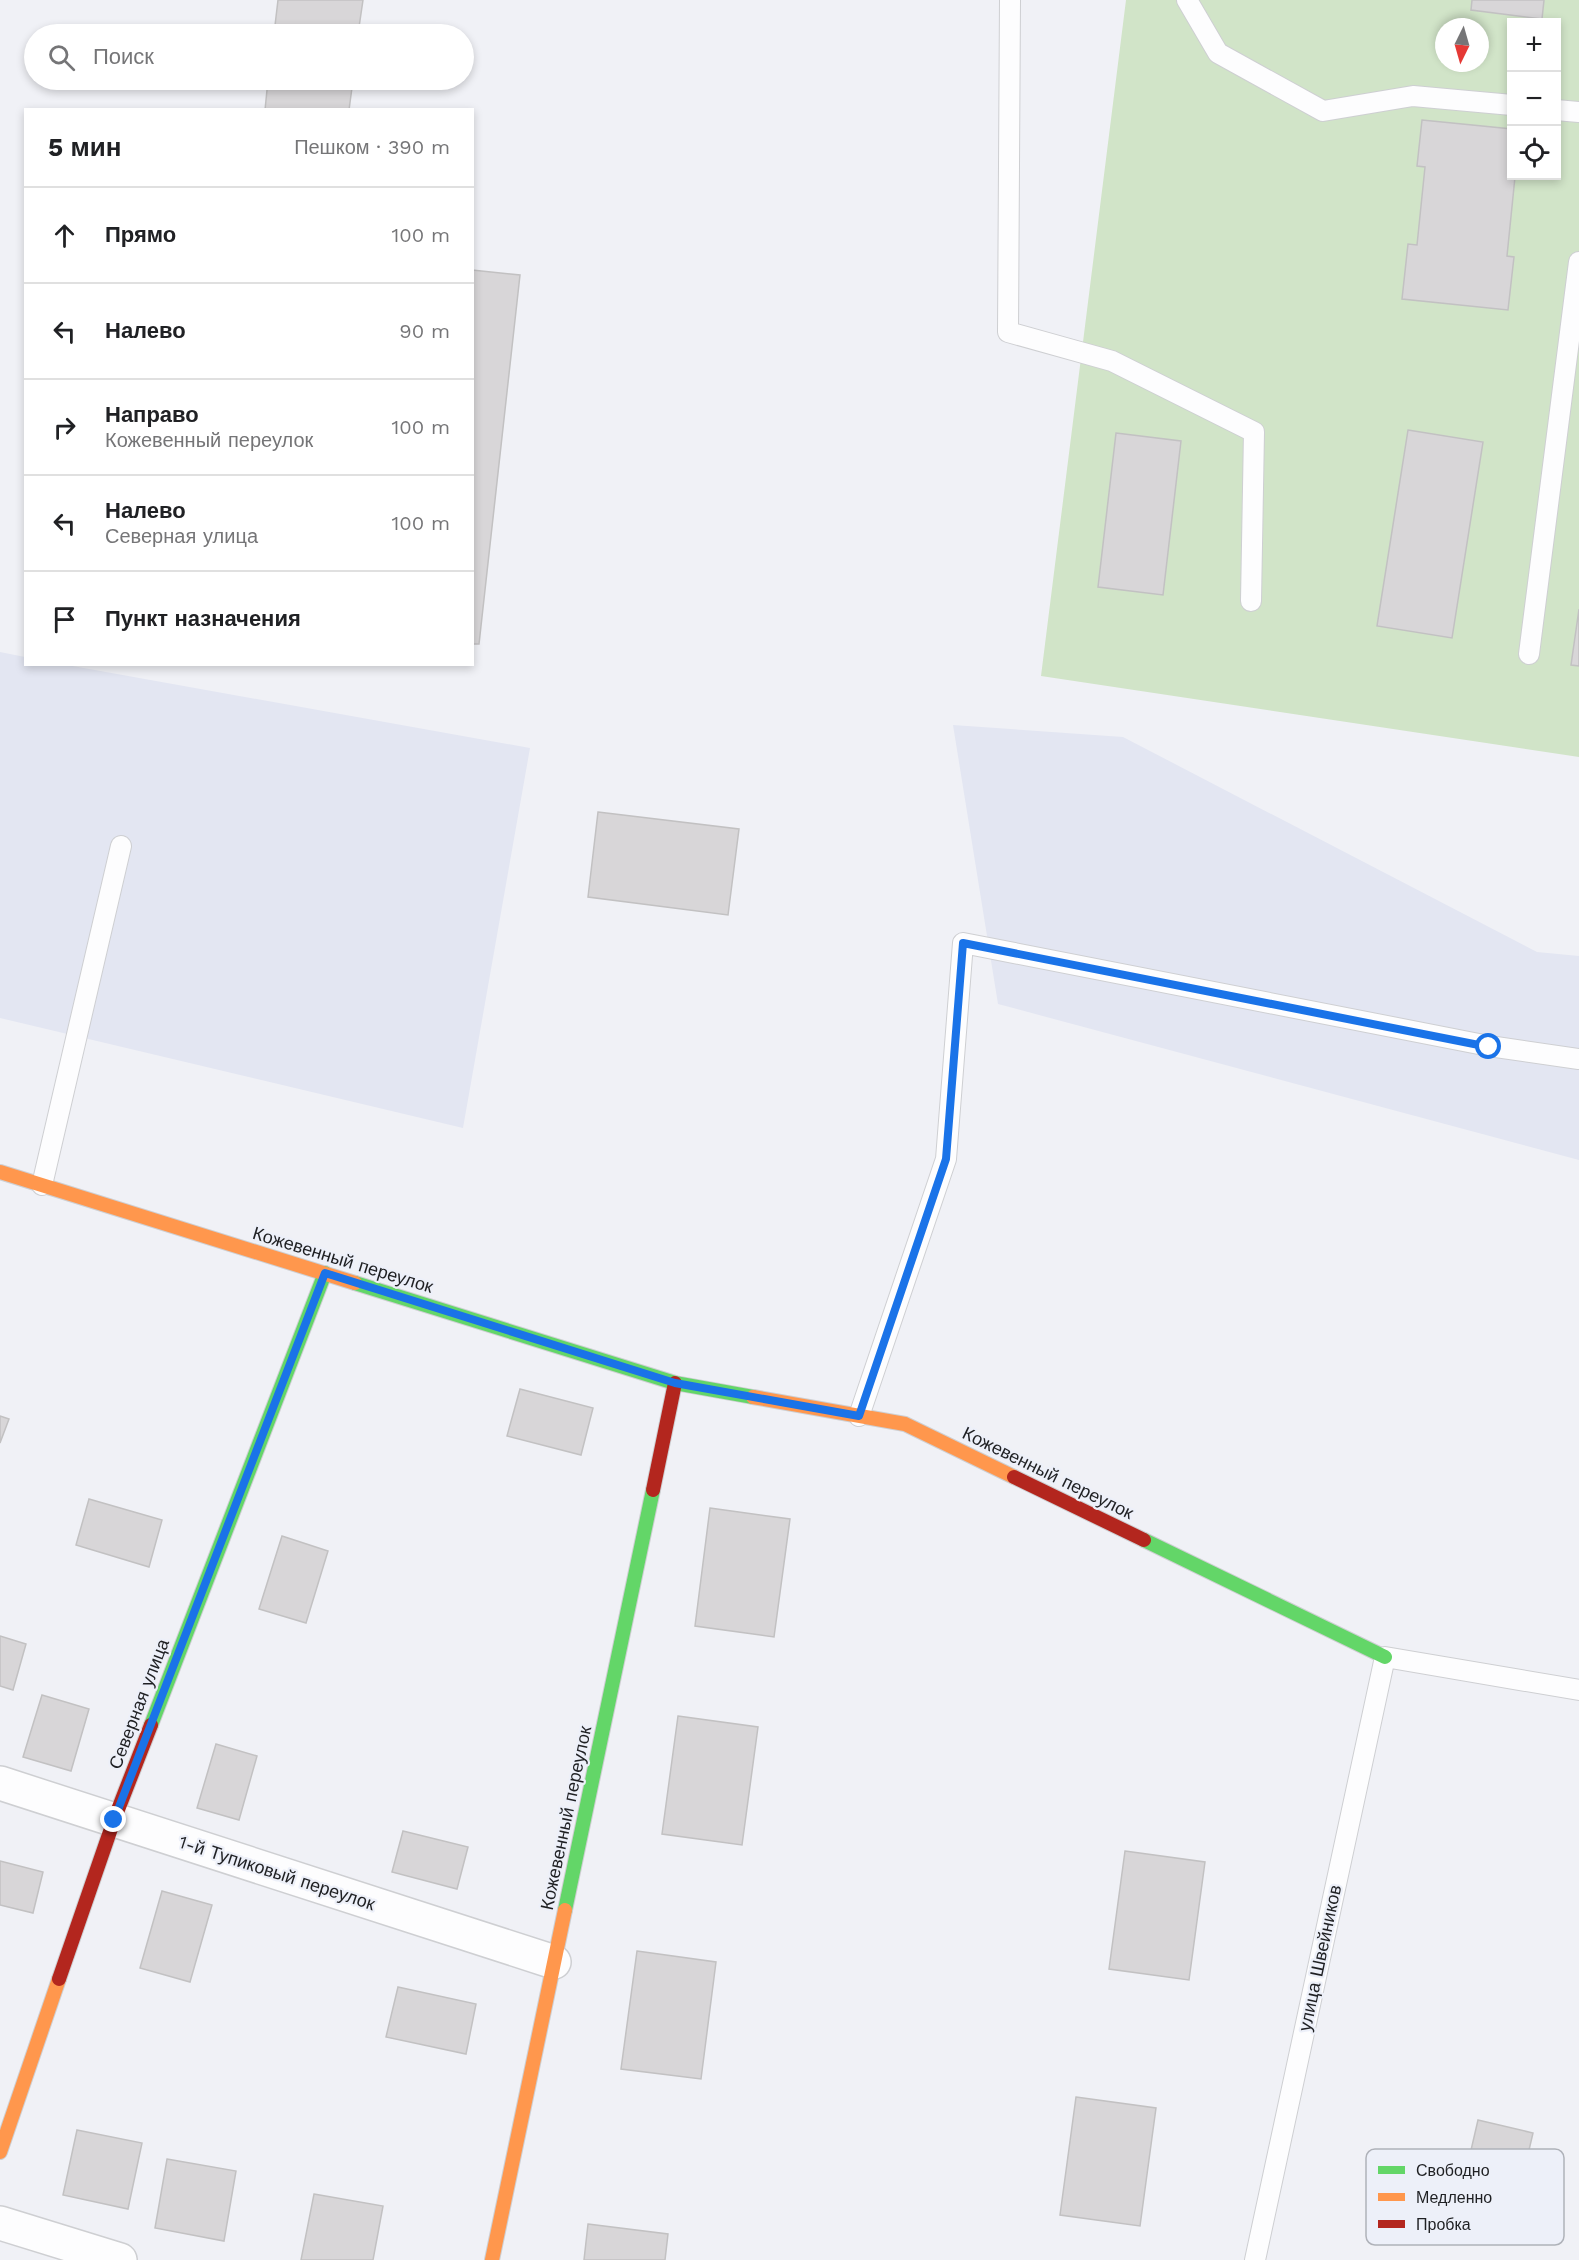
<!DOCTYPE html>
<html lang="ru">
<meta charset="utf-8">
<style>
body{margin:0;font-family:"Work Sans",sans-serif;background:#f6f6f6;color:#202124}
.controls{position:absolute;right:18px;top:18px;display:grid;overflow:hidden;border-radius:0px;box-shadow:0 3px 9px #0003}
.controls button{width:54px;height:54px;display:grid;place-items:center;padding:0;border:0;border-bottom:2px solid #e0e0e0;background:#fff;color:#202124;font:30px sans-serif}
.compass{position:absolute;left:1435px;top:18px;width:54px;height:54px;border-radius:50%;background:#fff;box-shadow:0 3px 9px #0003;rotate:185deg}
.stop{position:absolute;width:18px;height:18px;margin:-14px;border:4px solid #1a73e8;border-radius:50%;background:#fff}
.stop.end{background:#1a73e8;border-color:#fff;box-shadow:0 2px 6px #0008}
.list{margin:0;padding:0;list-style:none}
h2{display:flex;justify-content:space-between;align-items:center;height:78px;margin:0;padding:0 24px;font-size:26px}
h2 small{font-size:20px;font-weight:400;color:#757577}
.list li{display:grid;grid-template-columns:39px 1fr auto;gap:18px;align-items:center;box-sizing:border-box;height:96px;padding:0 24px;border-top:2px solid #e0e0e0}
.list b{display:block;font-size:22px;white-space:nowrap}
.list p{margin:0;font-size:20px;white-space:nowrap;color:#757577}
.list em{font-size:20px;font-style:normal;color:#757577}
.icon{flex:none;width:33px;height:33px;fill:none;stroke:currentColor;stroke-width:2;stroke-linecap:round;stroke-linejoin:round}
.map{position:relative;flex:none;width:1579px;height:2260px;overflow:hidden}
.search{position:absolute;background:#fff;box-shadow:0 3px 9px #0003;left:24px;top:24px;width:450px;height:66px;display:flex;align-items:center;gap:15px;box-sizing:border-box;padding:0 21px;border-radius:33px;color:#757577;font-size:22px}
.panel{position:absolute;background:#fff;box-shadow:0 3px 9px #0003;left:24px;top:108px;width:450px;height:558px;border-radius:0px}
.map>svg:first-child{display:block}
.built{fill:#e3e6f2}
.green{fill:#d1e4c8;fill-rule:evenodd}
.building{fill:#d8d6d8;stroke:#c2c1c2;stroke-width:1.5}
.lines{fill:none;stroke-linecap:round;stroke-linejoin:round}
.lane-casing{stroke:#cecfd2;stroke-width:22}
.street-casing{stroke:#cecfd2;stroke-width:36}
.fast-casing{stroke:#cecfd2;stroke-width:16}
.slow-casing{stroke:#cecfd2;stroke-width:16}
.jam-casing{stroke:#cecfd2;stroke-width:16}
.lane{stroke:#fdfdfe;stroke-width:20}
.street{stroke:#fdfdfe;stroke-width:33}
.fast{stroke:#63d668;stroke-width:14}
.slow{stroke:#ff974d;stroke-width:14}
.jam{stroke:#b3261e;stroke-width:14}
.route{stroke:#1a73e8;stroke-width:8}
.labels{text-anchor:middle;stroke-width:4.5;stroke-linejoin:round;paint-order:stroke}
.street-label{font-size:18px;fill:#1f2023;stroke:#edf0f9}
.key{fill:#edf0f9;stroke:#afb2b9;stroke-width:1.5}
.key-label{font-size:16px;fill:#1f2023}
</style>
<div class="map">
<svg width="1579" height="2260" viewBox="0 0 1579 2260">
<rect width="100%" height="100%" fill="#f0f1f6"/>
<g class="built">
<polygon points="0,652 25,657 26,664 67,665 530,748 463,1128 0,1018"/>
<polygon points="953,725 1123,737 1537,952 1579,956 1579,1160 998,1004"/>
</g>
<path class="green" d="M 1126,0 L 1579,0 L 1579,757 L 1041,676 ZM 1512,22 L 1556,22 L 1556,176 L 1512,176 ZM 1444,27 L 1480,27 L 1480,63 L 1444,63 Z"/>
<g class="building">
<polygon points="278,0 363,0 358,34 274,34"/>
<polygon points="1472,0 1544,0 1542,19 1471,10"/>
<polygon points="268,80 353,80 349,110 265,110"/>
<polygon points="1422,120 1512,129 1512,176 1526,176 1525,178 1515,177 1507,256 1514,257 1508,310 1402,299 1408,244 1417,245 1425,167 1417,166"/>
<polygon points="472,270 520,275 479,644 472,644"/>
<polygon points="1408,430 1483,442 1452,638 1377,626"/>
<polygon points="1116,433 1181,441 1163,595 1098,587"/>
<polygon points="1579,609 1579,666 1571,665"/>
<polygon points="598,812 739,829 728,915 588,897"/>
<polygon points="520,1389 593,1408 581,1455 507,1436"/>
<polygon points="0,1416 9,1419 0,1443"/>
<polygon points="89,1499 162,1520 149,1567 76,1545"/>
<polygon points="710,1508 790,1519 774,1637 695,1626"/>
<polygon points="282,1536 328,1551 306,1623 259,1609"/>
<polygon points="0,1636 26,1644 13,1690 0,1686"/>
<polygon points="42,1695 89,1709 71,1771 23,1757"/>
<polygon points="678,1716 758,1727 742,1845 662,1834"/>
<polygon points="216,1744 257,1756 239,1820 197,1808"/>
<polygon points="403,1831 468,1847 457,1889 392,1872"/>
<polygon points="1125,1851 1205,1862 1189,1980 1109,1969"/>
<polygon points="0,1861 43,1872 33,1913 0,1905"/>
<polygon points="162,1891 212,1905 190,1982 140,1968"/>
<polygon points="637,1951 716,1962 701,2079 621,2069"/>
<polygon points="398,1987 476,2004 466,2054 386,2037"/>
<polygon points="1076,2097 1156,2108 1140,2226 1060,2215"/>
<polygon points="1478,2120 1533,2133 1514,2214 1459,2202"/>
<polygon points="77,2130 142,2143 128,2209 63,2195"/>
<polygon points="167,2159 236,2171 224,2241 155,2228"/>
<polygon points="314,2194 383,2206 373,2260 301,2260"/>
<polygon points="588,2224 668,2234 665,2260 584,2260"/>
</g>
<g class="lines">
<defs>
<g id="lane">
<polyline points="1010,0 1008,332 1112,361 1254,432 1251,601"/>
<polyline points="1187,0 1218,53 1323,111 1413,96 1512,105"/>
<polyline points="1556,110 1579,112"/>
<polyline points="1529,654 1579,262"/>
<polyline points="42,1185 121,846"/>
<polyline points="859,1416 946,1159 963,943 1489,1046 1579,1059"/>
<polyline points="1255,2260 1385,1657 1579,1690"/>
</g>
<g id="street">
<polyline points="0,1783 554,1962"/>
<polyline points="0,2223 120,2260"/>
</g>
<g id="fast">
<polyline points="355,1283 675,1383 753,1397"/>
<polyline points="1144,1540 1385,1657"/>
<polyline points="151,1725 325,1273"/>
<polyline points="565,1910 653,1490"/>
</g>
<g id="slow">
<polyline points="0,1172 355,1283"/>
<polyline points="753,1397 905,1424 1014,1477"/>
<polyline points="0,2152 59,1979"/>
<polyline points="492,2260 565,1910"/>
</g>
<g id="jam">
<polyline points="1014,1477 1144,1540"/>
<polyline points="653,1490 675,1383"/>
<polyline points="59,1979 114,1820 151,1725"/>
</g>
</defs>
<use href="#lane" class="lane-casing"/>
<use href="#street" class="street-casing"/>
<use href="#fast" class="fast-casing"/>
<use href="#slow" class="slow-casing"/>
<use href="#jam" class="jam-casing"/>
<use href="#lane" class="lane"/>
<use href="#street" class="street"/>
<use href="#fast" class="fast"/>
<use href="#slow" class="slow"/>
<use href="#jam" class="jam"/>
</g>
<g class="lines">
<polyline class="route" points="114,1820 325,1273 675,1383 859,1416 946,1159 963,943 1489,1047"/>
</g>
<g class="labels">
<g class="street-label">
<text transform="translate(343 1260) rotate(17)" y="6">Кожевенный переулок</text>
<text transform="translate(1048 1473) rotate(26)" y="6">Кожевенный переулок</text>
<text transform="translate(139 1704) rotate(-69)" y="6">Северная улица</text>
<text transform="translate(566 1818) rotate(-78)" y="6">Кожевенный переулок</text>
<text transform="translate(277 1873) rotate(18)" y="6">1-й Тупиковый переулок</text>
<text transform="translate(1320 1958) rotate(-78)" y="6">улица Швейников</text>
</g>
</g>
<rect x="1366" y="2149" width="198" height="96" rx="9" class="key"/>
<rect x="1378" y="2166" width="27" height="8" fill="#63d668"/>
<rect x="1378" y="2193" width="27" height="8" fill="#ff974d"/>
<rect x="1378" y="2220" width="27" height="8" fill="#b3261e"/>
<g class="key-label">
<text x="1416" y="2176">Свободно</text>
<text x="1416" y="2203">Медленно</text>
<text x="1416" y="2230">Пробка</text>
</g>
</svg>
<div class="controls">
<button>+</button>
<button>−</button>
<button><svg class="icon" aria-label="locate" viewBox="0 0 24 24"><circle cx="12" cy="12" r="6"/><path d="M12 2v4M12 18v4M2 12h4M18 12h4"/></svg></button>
</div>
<svg class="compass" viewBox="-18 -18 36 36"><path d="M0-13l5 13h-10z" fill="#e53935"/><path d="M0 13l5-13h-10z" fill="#757577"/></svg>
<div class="stop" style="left:1489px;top:1047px"></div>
<div class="stop end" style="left:114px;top:1820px"></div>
<div class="search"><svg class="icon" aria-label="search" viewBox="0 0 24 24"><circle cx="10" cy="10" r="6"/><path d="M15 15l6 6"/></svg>Поиск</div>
<section class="panel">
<h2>5 мин<small>Пешком · 390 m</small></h2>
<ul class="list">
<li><svg class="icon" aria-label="ahead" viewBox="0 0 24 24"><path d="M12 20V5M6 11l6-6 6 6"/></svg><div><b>Прямо</b></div><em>100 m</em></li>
<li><svg class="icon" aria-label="left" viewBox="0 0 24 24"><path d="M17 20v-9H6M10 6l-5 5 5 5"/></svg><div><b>Налево</b></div><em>90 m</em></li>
<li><svg class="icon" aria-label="right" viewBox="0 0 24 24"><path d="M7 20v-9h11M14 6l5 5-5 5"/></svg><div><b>Направо</b><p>Кожевенный переулок</p></div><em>100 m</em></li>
<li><svg class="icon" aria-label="left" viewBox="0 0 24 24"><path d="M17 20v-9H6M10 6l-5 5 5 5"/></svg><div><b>Налево</b><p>Северная улица</p></div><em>100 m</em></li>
<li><svg class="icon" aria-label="arrive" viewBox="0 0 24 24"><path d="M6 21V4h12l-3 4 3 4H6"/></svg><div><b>Пункт назначения</b></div></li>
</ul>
</section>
</div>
